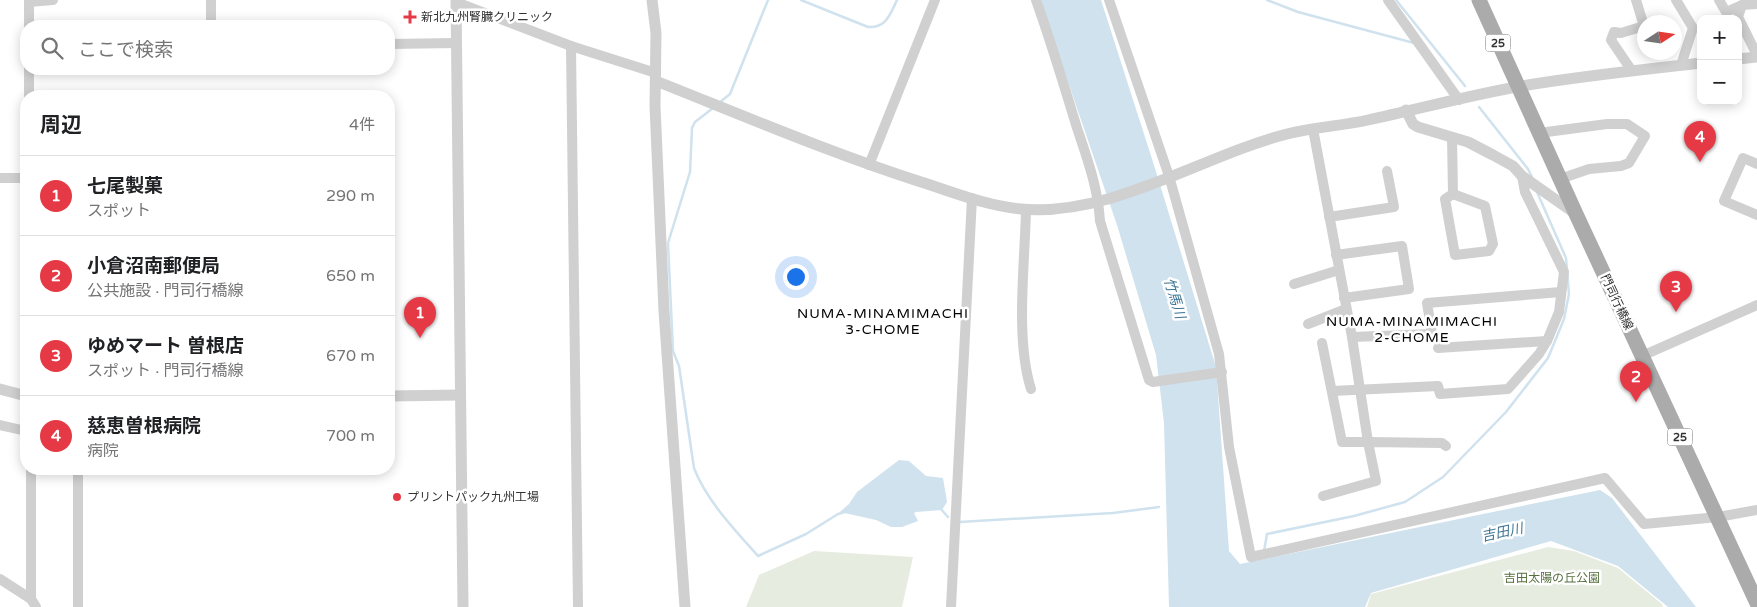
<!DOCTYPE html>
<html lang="ja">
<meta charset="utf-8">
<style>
body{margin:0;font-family:"Varela Round","Noto Sans JP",sans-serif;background:#f6f6f6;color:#202124}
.controls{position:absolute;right:15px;top:15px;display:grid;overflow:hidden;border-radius:10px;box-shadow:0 2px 12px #0003}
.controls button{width:45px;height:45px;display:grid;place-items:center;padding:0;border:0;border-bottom:1px solid #e0e0e0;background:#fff;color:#202124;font:25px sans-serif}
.compass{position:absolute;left:1637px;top:15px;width:45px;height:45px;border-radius:50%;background:#fff;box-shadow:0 2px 12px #0003;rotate:78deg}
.you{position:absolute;left:795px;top:276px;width:18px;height:18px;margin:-12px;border:4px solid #fff;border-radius:50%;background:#1a73e8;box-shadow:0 0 0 8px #1a73e833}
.badge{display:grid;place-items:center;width:32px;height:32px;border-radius:50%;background:#e63946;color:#fff;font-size:16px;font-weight:700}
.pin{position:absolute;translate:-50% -41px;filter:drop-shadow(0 1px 2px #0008)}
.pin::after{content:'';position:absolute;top:26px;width:18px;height:15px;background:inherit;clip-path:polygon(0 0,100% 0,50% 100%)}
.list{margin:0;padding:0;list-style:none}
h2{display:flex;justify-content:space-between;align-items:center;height:65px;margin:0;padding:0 20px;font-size:21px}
h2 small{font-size:16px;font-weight:400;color:#757577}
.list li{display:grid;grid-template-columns:32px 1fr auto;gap:15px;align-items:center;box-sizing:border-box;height:80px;padding:0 20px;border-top:1px solid #e0e0e0}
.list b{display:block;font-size:19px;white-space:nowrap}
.list p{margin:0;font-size:16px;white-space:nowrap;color:#757577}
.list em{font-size:16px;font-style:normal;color:#757577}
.icon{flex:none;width:28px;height:28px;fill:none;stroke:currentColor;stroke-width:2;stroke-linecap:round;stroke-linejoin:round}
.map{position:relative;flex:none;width:1757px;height:607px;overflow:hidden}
.search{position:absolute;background:#fff;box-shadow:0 2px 12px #0003;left:20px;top:20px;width:375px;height:55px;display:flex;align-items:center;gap:12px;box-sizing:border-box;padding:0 18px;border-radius:20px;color:#757577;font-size:19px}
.panel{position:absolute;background:#fff;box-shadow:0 2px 12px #0003;left:20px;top:90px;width:375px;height:385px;border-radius:20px}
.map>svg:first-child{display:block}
.green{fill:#e6ecdf}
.water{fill:#cfe2ee}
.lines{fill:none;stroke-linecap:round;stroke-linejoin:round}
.stream{stroke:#cfe2ee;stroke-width:2.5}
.minor{stroke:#d0d0d0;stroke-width:10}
.tertiary{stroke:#d0d0d0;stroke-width:11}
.primary{stroke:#ababab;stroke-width:15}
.poi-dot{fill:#e63946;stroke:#fff;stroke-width:2}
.labels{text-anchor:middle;stroke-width:5;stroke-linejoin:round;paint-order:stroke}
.shield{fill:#fff;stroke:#707070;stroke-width:1}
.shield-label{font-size:11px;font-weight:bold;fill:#333}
.poi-label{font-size:12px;fill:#333;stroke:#fff;text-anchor:start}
.street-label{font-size:12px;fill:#333;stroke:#fff}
.park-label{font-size:12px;fill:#56703f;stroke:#fff}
.water-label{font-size:14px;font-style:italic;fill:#3f7597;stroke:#fff}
.neighbourhood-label{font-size:14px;letter-spacing:1px;fill:#000;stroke:#fff}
</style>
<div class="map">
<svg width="1757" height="607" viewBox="0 0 1757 607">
<rect width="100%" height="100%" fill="#fff"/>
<g class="green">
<polygon points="1548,547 1574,551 1618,568 1662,604 1663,607 1367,607 1371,594 1375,593"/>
<polygon points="814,551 913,557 902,607 746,607 759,575"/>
</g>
<g class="water">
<polygon points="1040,0 1101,0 1153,162 1216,367 1229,551 1240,564 1600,490 1612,498 1696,607 1668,607 1618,566 1551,541 1371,593 1365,607 1169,607 1164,423 1156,355 1117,225"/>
<polygon points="899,460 909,461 926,476 943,478 947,502 942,510 916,512 914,513 918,521 902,527 891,527 876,520 840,512 849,504 857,492"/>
</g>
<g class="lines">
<g class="stream">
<path d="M 801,0 L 868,27 C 886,28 890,15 897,0"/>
<polyline points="1267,0 1298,12 1414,43"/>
<polyline points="1396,0 1465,86"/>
<polyline points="719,103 730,94 768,0"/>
<polyline points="1479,107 1528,169 1532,177"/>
<path d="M 713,108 L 695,122 L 692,128 L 690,172 L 668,243 L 673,351 L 679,366 L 694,468 C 706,500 735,530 758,556 L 806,534 L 838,514 L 848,511"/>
<polyline points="940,508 948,517"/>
<polyline points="960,522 1113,513 1159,507"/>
<polyline points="1264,551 1267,534 1354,516 1405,502 1443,477 1506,412 1548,358 1564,319 1569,294 1566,258 1537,192"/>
</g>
<g class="minor">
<polyline points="29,0 29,26"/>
<polyline points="211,0 211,26"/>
<path d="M 1036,0 C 1051,42 1064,85 1077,128 C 1087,158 1098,188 1100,221 L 1149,380 L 1153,382 L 1222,372"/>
<polyline points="1109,0 1169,176 1219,354 1229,447 1251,557 1605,478 1644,524 1718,517 1757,510"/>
<polyline points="1388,0 1459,100"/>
<polyline points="1676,0 1693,28 1681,65"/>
<polyline points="1719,0 1726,12 1742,5 1757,4"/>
<polyline points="29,2 53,0"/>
<polyline points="456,2 571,46 656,73"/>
<polyline points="1742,5 1738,17 1757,55"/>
<polyline points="389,44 457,43"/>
<polyline points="571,46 578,607"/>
<polyline points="29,69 29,96"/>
<polyline points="1632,71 1611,40 1614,32 1621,33 1644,26 1636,0"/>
<polyline points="1313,129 1352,337 1368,442 1342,442 1322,343"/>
<polyline points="1539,133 1607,124 1627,124 1645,136 1629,163 1621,166 1589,169 1560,179"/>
<polyline points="1452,137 1453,194 1445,199 1455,255 1489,251 1493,244 1485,206 1453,194"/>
<polyline points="1757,164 1743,158 1724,201 1757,215"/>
<polyline points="869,165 935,0"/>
<polyline points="0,178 26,178"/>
<path d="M 1026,209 C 1025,264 1015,338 1031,389"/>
<polyline points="1329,217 1394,207 1387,171"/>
<polyline points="1336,255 1402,246 1409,289 1344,298"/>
<polyline points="1294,284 1339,270"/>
<polyline points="1308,324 1346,309"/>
<polyline points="1352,337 1432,334 1427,303 1561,292"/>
<polyline points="1438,348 1547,341"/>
<polyline points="1642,356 1757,305"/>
<polyline points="1332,391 1438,386 1440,394 1508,389 1539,354 1547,341 1559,312 1564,272 1525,192 1522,176"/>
<polyline points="0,425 26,431"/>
<polyline points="78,469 78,607"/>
<polyline points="1323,496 1376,481 1368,442 1442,443 1446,446"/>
<polyline points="0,579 31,599 36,607"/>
<polyline points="31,599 31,469"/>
<polyline points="951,607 972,198"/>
</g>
<g class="tertiary">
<polyline points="456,0 463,607"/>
<polyline points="652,0 656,33 655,106 664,311 685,607"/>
<polyline points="1738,59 1757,57"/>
<path d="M 656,81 C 744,116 831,153 921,182 C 953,192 987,206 1021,209 C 1112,217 1201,156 1287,134 C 1314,127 1341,126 1368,120 C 1419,109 1470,95 1522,86 C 1581,76 1641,70 1701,63"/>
<polyline points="1406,110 1413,124 1418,127 1468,142 1493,155 1513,166 1522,176 1576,214"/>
<polyline points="0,389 26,396"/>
<polyline points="389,396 460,395"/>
</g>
<polyline class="primary" points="1479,0 1576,214 1757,603"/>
</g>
<g class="poi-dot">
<path d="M407.5 9.5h5v5h5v5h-5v5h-5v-5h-5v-5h5z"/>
<circle cx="397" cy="497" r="5"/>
</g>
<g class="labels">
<g class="shield">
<rect x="1485.5" y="34.5" width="25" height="17" rx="4"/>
<rect x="1667.5" y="428.5" width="25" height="17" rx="4"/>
</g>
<g class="shield-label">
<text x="1498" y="47">25</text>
<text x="1680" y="441">25</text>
</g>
<g class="poi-label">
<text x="421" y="21">新北九州腎臓クリニック</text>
<text x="407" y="501">プリントパック九州工場</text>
</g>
<g class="street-label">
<text transform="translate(1617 302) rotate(65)" y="4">門司行橋線</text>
</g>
<g class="park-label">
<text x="1552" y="582">吉田太陽の丘公園</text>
</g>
<g class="water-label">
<text transform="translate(1175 298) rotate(73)" y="5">竹馬川</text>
<text transform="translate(1502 532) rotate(-12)" y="5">吉田川</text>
</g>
<g class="neighbourhood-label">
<text x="883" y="318">NUMA-MINAMIMACHI<tspan x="883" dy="16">3-CHOME</tspan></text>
<text x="1412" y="326">NUMA-MINAMIMACHI<tspan x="1412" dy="16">2-CHOME</tspan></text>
</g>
</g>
</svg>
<div class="controls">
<button>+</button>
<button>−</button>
</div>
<svg class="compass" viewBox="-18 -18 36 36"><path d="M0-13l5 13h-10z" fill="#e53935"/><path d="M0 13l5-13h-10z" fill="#757577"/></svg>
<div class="you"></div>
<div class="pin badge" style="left:420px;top:338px">1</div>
<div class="pin badge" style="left:1636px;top:402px">2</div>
<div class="pin badge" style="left:1676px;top:312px">3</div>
<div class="pin badge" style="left:1700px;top:162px">4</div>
<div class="search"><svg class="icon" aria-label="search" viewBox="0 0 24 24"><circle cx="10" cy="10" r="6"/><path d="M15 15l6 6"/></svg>ここで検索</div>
<section class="panel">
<h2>周辺<small>4件</small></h2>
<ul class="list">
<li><span class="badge">1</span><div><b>七尾製菓</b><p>スポット</p></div><em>290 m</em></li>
<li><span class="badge">2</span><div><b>小倉沼南郵便局</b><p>公共施設 · 門司行橋線</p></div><em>650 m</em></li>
<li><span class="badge">3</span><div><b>ゆめマート 曽根店</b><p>スポット · 門司行橋線</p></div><em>670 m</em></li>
<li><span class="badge">4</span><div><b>慈恵曽根病院</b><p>病院</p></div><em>700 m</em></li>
</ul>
</section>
</div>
